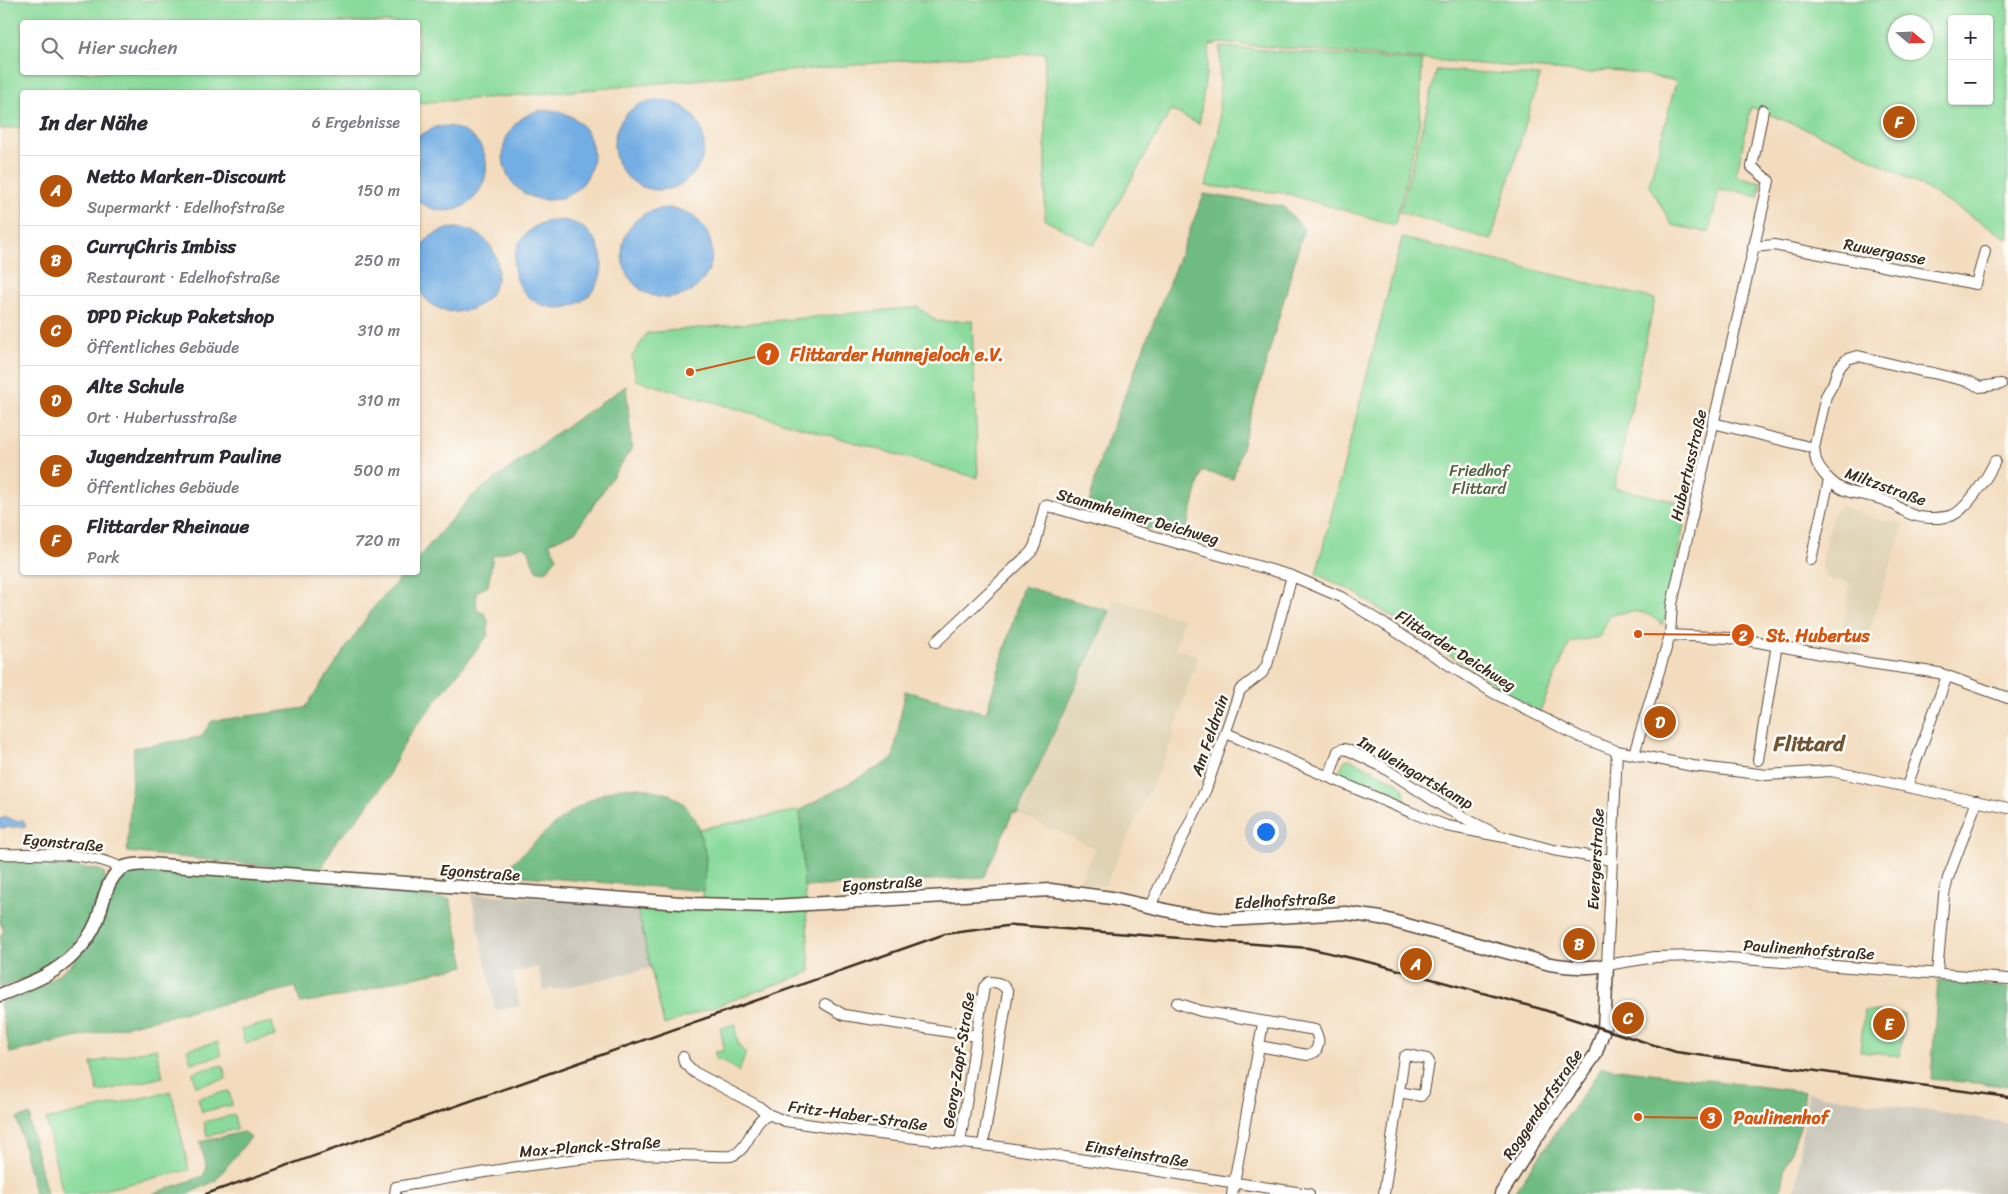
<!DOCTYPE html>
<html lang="de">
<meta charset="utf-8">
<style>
body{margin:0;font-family:Sriracha,sans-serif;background:#f2f2f3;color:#2b2b33}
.controls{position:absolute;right:15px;top:15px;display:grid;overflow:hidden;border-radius:5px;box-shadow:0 1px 4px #0004}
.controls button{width:45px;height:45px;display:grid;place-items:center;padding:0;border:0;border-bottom:1px solid #e1e1e2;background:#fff;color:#2b2b33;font:25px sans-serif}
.compass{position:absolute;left:1888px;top:15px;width:45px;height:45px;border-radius:50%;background:#fff;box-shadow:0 1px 4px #0004;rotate:109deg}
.you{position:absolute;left:1265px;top:831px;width:18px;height:18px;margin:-12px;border:4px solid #fff;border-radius:50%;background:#1a73e8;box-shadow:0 0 0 8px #1a73e833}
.badge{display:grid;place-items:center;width:32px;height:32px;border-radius:50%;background:#b45309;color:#fff;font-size:16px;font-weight:700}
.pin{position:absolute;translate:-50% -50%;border:2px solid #fff;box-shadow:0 1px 5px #0006}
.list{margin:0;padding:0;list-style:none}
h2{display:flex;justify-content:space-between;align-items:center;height:65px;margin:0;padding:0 20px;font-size:21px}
h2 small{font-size:16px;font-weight:400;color:#7c7c81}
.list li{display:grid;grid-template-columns:32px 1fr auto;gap:15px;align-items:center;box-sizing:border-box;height:70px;padding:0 20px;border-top:1px solid #e1e1e2}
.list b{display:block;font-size:19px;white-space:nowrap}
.list p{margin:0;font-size:16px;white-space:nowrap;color:#7c7c81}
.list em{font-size:16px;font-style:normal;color:#7c7c81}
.icon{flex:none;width:28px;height:28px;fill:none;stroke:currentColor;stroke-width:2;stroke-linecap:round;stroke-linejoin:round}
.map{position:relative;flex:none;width:2008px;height:1194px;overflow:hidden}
.search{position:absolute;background:#fff;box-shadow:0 1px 4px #0004;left:20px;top:20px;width:400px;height:55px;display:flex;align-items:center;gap:12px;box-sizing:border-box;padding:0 18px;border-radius:5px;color:#7c7c81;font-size:19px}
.panel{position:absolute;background:#fff;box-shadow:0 1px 4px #0004;left:20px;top:90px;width:400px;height:485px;border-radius:5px}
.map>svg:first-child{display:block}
.built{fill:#dfd3b4}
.industrial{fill:#c8c4b8}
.green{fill:#8adb9b;stroke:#62825c;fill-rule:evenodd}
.forest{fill:#6fbb83;stroke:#557250}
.water{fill:#72ade3;stroke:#566c80}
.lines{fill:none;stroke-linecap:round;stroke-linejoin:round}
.minor-casing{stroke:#574536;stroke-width:12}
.tertiary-casing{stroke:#574536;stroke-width:15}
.minor{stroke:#fff;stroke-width:10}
.tertiary{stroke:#fff;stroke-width:12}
.rail{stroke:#3b2a1e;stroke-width:2.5}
.labels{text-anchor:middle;stroke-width:5;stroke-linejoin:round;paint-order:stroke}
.street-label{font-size:16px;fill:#3b2a1e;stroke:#fdfcf7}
.park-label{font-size:16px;fill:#535f44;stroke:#fdfcf7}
.district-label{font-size:21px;font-weight:bold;fill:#715434;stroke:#fdfcf7}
.leader{fill:none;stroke:#d7540e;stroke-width:2}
.callout-dot{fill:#d7540e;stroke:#fdfcf7;stroke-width:2}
.mark-label{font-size:15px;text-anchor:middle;font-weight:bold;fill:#fff}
.callout-label{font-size:18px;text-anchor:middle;font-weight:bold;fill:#d7540e;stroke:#fdfcf7;stroke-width:5;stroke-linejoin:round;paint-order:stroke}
</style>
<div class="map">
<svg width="2008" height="1194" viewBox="0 0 2008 1194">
<rect width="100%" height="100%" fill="#fdfcf7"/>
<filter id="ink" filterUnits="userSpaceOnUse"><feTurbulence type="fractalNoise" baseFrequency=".02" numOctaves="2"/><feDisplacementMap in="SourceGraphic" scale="10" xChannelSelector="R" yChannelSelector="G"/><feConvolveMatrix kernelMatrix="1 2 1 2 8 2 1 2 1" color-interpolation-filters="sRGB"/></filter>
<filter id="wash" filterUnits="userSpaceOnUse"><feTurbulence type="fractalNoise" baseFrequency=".0096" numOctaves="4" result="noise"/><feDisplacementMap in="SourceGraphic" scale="20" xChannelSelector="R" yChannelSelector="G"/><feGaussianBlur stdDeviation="1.12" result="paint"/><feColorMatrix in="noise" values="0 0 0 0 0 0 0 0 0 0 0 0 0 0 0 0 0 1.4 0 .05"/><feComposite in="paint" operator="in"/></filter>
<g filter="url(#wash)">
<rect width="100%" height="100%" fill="#f3dcbe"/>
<g class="built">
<polygon points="1841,506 1866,516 1904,525 1861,655 1840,651 1850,583 1828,579 1821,566 1832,517 1836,510"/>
<polygon points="1114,599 1183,619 1175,649 1198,655 1168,751 1105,886 1079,883 1094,848 1017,813 1110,611"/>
</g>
<g class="industrial">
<polygon points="471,894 636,903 651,968 554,990 553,988 544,991 538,967 513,973 520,1006 496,1011"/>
<polygon points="1808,1093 2008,1123 2008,1194 1792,1194 1795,1193"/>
</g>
<g class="green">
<path d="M 0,0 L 2008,0 L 2008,239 L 1925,188 L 1843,144 L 1751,107 L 1736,176 L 1761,182 L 1758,197 L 1733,190 L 1732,192 L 1719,190 L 1709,233 L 1672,225 L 1649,185 L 1676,82 L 1675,81 C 1655,77 1609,65 1591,73 L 1222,43 L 1210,45 L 1199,124 L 1171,110 L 1094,245 L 1045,220 L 1045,53 L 918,59 L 564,92 L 418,103 L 418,92 L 22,92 L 22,127 L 0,129 ZM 1952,19 L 1989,19 L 1989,101 L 1952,101 ZM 22,22 L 418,22 L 418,72 L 22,72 ZM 1896,22 L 1926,22 L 1926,52 L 1896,52 Z"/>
<polygon points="1220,47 1422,61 1420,121 1395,225 1284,193 1206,186 1219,131"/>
<polygon points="1437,70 1540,76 1491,240 1400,212"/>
<path d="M 1402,238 L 1655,299 L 1614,488 L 1688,504 L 1666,613 L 1662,625 C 1645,608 1631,610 1609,616 L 1600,637 L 1570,642 L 1539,713 L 1352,591 L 1316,574 Z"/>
<polygon points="918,307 938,322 972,320 978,478 636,380 632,357 647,333"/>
<polygon points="1350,759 1398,783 1404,789 1405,804 1340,775 1339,772 1345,760"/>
<polygon points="800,810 810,972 664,1025 636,903 702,907 706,856 699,829"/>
<polygon points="1864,1011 1904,1014 1900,1056 1860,1052"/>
<polygon points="272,1022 275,1036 245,1043 241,1029"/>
<path d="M 736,1024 C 736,1038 736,1045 746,1053 L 739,1072 L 722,1060 L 716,1060 L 715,1052 L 722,1051 L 724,1047 L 720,1028 Z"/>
<polygon points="218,1042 221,1056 191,1063 187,1049"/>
<polygon points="156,1048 163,1077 98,1092 91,1063"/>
<polygon points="223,1065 226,1079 196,1086 193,1072"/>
<polygon points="171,1091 189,1170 85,1194 63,1194 46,1120"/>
<polygon points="229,1091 232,1105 202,1112 198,1098"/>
<polygon points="234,1115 237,1129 207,1136 204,1122"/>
</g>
<g class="forest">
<polygon points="1204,194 1283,206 1304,229 1233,479 1202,471 1184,538 1087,512 1101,456"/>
<polygon points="626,386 632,448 576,531 549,543 557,557 546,572 538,571 532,562 529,550 523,546 493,556 488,586 476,592 477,611 484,613 488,620 488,635 408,736 386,780 360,816 337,840 320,871 127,852 134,748 201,737 212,721 305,708 374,607 405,573 418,572 418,558 471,497 568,425"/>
<polygon points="1023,586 1110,611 1017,813 1013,812 984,877 804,887 800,810 893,759 905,691 986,713"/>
<path d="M 640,787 L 669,794 L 684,804 L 696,820 L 706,856 L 704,891 L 501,874 C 532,845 574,800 617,789 C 624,787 632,788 640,787 Z"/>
<polygon points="0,860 96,869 104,872 106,883 88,927 72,947 49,969 0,988 0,937 4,931 0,922"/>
<polygon points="143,869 383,885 386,892 392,894 450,899 465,966 391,982 351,995 300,1003 296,987 10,1053 0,1003 42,986 72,964 120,879 131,872"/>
<polygon points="1938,980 2008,988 2008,1086 1931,1079"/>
<polygon points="1602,1067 1805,1092 1800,1127 1784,1170 1781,1188 1765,1194 1513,1194"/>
<polygon points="30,1115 31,1120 29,1121 47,1194 35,1194 17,1118"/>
<polygon points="243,1132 251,1137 215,1181 188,1194 152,1194 203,1176 207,1168 200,1142"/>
</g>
<g class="water">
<circle cx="659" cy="145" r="45"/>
<circle cx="548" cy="155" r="45"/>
<path d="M 448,126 C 522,142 476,242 418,201 L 418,136 L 436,127 Z"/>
<circle cx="667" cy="253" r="45"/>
<circle cx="558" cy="264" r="44"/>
<circle cx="456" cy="270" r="42"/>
<polygon points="6,817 15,821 23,820 26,826 0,828 0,819"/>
</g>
</g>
<g filter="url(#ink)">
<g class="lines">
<defs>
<g id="minor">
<polyline points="1753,247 1774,245 1976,284 1985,251"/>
<polyline points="1713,423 1814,448 1826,396 1833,384 1838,369 1847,359 1858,356 1921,371 1933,373 1970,382 1980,387 2001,384"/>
<path d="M 1814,448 C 1815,453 1815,459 1817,463 C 1820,471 1830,481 1837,486 C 1848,494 1864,494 1877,498 C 1889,501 1895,505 1904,511 C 1917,519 1939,520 1953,515 C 1967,509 1989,475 1995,461"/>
<polyline points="1811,560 1829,480"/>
<polyline points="1670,635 1729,638 1758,642 1869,663 1939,673 2008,698"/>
<polyline points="936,642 1031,552 1035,545 1045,505 1292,576 1341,597 1492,692 1580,737 1617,751 1693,766 1767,775 1831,771 2008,808"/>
<polyline points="1226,733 1410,812 1447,826 1504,837 1553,850 1611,860"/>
<polyline points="1617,751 1607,965 1655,957 1702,956 2008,979"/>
<polyline points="1634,754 1670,635 1672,604 1769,181 1752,167 1763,110"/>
<polyline points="1758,760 1777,644"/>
<polyline points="1329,777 1338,751 1343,749 1348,750 1381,766 1447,809 1494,833"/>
<polyline points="1907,786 1947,676"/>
<path d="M 0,854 C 39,855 87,850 122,868"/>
<polyline points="1150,906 1206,789 1240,690 1262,673 1267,665 1292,576"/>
<polyline points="1937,973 1944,895 1948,878 1977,801"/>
<path d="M 1177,1003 L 1201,1011 L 1315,1030 C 1319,1039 1320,1043 1315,1052 L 1307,1055 L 1259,1046 L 1263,1023"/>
<polyline points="825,1004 844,1015 976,1036"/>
<polyline points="683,1057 684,1062 694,1072 758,1106 768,1114 785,1121 869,1133 1000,1147 1309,1194"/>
<path d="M 960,1143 L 984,987 L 989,982 C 999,982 1003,984 1008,992 L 983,1145"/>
<path d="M 395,1194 L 396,1187 C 474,1174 552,1159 631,1155 C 664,1153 698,1157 731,1156 C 749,1151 751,1122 768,1114"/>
<polyline points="1232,1194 1259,1046"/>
<polyline points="1384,1194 1404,1057 1407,1055 1427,1059 1429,1062 1424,1092 1421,1096 1399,1092"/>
</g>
<path id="tertiary" d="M 0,995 C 26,984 53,976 73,955 C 83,946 92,933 97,921 C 103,905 106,879 121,869 C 128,864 138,865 147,864 L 695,904 L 773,906 L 1050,890 L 1112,898 L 1187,915 L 1225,920 L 1346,913 L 1381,918 L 1550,964 C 1570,967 1588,969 1607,965 L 1604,1029 L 1595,1055 L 1536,1138 L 1501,1194"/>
</defs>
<use href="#minor" class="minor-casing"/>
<use href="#tertiary" class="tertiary-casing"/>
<use href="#minor" class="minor"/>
<use href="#tertiary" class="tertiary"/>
<polyline class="rail" points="206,1194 945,934 1014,925 1308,948 1377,964 1541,1009 1676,1052 2008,1097"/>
</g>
</g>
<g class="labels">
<g class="street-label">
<text transform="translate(1885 251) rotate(11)" y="6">Ruwergasse</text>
<text transform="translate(1688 465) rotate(-77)" y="6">Hubertusstraße</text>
<text transform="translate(1886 486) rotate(20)" y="6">Miltzstraße</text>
<text transform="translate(1138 516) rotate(16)" y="6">Stammheimer Deichweg</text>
<text transform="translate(1456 650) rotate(32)" y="6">Flittarder Deichweg</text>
<text transform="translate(1209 735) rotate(-71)" y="6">Am Feldrain</text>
<text transform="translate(1416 772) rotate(30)" y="6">Im Weingartskamp</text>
<text transform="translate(63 842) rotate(5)" y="6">Egonstraße</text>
<text transform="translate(1595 859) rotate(-87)" y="6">Evergerstraße</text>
<text transform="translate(480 872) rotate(4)" y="6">Egonstraße</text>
<text transform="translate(882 883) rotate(-4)" y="6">Egonstraße</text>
<text transform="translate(1285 900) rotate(-3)" y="6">Edelhofstraße</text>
<text transform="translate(1809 949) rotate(4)" y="6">Paulinenhofstraße</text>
<text transform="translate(958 1060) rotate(-81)" y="6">Georg-Zapf-Straße</text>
<text transform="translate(1542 1104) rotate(-56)" y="6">Roggendorfstraße</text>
<text transform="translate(858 1115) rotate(8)" y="6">Fritz-Haber-Straße</text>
<text transform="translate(590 1146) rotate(-4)" y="6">Max-Planck-Straße</text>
<text transform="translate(1137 1153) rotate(9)" y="6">Einsteinstraße</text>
</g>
<g class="park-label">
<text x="1479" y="476">Friedhof<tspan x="1479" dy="18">Flittard</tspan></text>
</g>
<g class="district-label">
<text x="1809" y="751">Flittard</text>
</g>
</g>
<path class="leader" d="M690 372L768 354M1638 634L1743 635M1638 1117L1711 1118"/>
<g class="callout-dot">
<circle cx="690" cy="372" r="5"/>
<circle cx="1638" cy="634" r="5"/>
<circle cx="1638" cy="1117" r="5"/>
<circle cx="768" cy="354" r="12"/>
<circle cx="1743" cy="635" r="12"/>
<circle cx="1711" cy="1118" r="12"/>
</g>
<g class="mark-label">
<text x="768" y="360">1</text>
<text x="1743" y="641">2</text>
<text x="1711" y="1123">3</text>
</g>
<g class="callout-label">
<text x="897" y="361">Flittarder Hunnejeloch e.V.</text>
<text x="1818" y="642">St. Hubertus</text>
<text x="1781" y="1124">Paulinenhof</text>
</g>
</svg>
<div class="controls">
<button>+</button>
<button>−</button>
</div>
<svg class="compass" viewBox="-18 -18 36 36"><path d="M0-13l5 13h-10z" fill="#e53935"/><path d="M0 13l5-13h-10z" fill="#7c7c81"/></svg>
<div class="you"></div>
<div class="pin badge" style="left:1416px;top:964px">A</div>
<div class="pin badge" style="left:1579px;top:944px">B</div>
<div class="pin badge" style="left:1628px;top:1018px">C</div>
<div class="pin badge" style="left:1660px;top:722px">D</div>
<div class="pin badge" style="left:1889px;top:1024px">E</div>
<div class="pin badge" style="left:1899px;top:122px">F</div>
<div class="search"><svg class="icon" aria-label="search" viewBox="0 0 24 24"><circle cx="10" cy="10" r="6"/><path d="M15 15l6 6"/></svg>Hier suchen</div>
<section class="panel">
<h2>In der Nähe<small>6 Ergebnisse</small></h2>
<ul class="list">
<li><span class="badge">A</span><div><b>Netto Marken-Discount</b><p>Supermarkt · Edelhofstraße</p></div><em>150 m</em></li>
<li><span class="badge">B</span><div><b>CurryChris Imbiss</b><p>Restaurant · Edelhofstraße</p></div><em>250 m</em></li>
<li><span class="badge">C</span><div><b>DPD Pickup Paketshop</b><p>Öffentliches Gebäude</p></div><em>310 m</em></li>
<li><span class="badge">D</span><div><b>Alte Schule</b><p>Ort · Hubertusstraße</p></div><em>310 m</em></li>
<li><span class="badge">E</span><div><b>Jugendzentrum Pauline</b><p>Öffentliches Gebäude</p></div><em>500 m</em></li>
<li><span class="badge">F</span><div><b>Flittarder Rheinaue</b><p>Park</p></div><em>720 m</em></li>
</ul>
</section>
</div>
